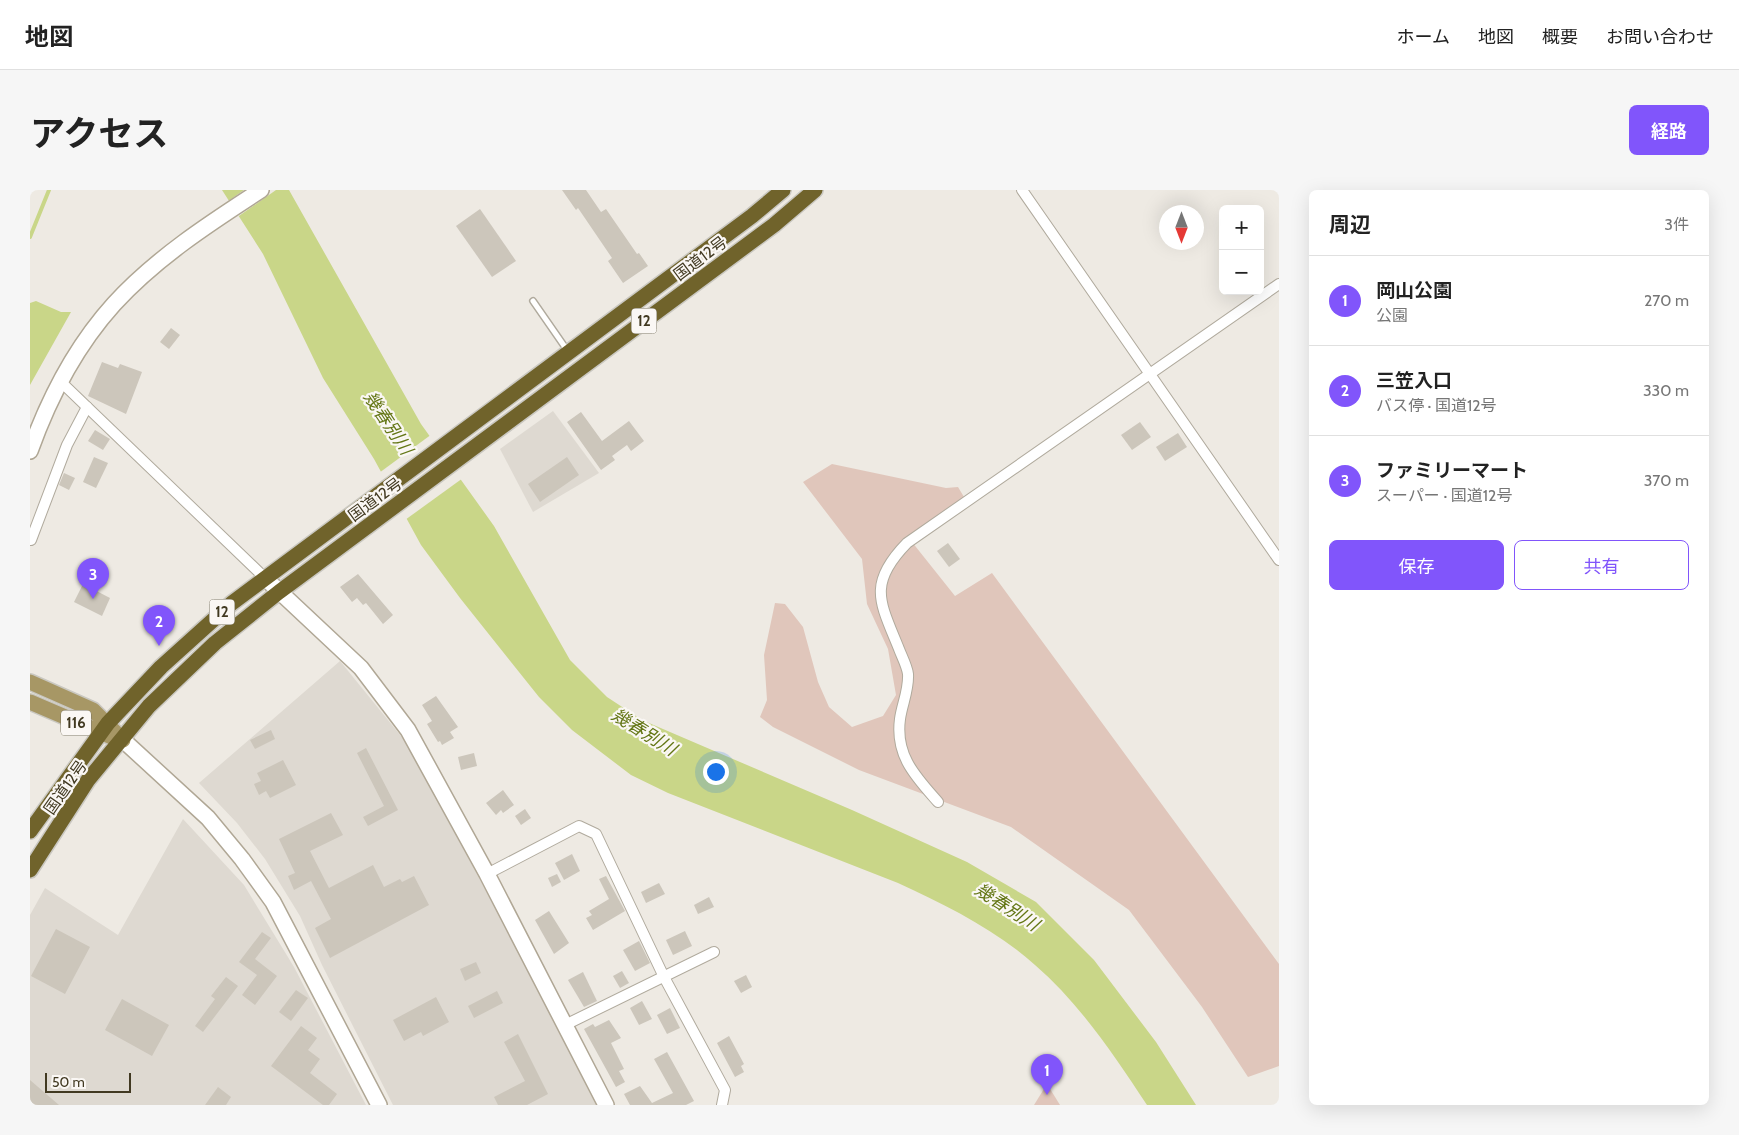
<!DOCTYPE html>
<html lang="ja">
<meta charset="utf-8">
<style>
body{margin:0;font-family:Cabin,"Noto Sans JP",sans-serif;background:#f6f6f6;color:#222}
.controls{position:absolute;right:15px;top:15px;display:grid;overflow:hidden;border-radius:8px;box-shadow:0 5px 20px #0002}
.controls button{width:45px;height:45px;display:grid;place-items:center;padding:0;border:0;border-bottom:1px solid #e0e0e0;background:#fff;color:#222;font:25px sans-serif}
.compass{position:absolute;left:1129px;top:15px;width:45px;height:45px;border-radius:50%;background:#fff;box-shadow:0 5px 20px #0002;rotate:180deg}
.scale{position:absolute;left:15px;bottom:12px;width:86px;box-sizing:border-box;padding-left:5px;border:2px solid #413921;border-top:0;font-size:14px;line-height:18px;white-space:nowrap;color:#413921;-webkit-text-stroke:4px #faf7f4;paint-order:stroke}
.you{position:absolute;left:685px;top:581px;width:18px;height:18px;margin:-12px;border:4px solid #fff;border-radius:50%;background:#1a73e8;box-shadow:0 0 0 8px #1a73e833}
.badge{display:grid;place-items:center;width:32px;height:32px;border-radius:50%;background:#8155fb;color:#fff;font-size:16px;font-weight:700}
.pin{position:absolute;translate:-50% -41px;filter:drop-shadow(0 1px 2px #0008)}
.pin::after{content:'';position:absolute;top:26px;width:18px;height:15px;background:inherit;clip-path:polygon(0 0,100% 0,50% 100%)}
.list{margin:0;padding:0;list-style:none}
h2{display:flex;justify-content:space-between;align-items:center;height:65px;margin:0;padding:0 20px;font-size:21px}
h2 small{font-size:16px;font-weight:400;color:#767676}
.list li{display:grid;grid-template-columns:32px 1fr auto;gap:15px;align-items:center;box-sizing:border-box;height:90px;padding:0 20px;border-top:1px solid #e0e0e0}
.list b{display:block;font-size:19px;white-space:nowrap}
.list p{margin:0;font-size:16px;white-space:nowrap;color:#767676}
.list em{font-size:16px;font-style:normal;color:#767676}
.actions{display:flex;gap:10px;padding:15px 20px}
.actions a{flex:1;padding:11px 0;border:1px solid #8155fb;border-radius:8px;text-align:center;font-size:18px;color:#8155fb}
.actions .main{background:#8155fb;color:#fff}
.map{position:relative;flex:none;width:1249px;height:915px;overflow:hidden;border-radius:8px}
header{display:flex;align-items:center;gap:30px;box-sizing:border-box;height:70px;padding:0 25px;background:#fff;border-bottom:1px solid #e0e0e0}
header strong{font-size:24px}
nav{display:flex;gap:28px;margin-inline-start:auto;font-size:18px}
.intro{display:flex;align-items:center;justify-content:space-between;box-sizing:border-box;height:120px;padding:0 30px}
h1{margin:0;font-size:35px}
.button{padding:12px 22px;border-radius:8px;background:#8155fb;color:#fff;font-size:18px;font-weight:700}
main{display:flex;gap:30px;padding:0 30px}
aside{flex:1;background:#fff;border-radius:8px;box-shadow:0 5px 20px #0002}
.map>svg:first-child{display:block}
.built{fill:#ded9d1}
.green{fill:#e0c6bb}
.water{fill:#c9d688}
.pier{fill:#eeeae3}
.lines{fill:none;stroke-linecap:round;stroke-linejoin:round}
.stream{stroke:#c9d688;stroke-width:4}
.building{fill:#ccc6bb}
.lane-casing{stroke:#b0aa9d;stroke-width:8}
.street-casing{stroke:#b0aa9d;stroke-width:12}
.secondary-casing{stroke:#b0a795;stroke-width:18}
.primary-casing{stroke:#cac8c1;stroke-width:18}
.highway-casing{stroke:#cac8c1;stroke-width:18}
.lane{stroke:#fff;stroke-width:5}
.street{stroke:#fff;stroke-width:10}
.secondary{stroke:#fff;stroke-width:15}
.primary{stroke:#a79765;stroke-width:15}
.highway{stroke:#70632b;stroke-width:15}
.labels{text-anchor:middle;stroke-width:4.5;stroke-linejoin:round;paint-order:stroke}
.shield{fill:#faf7f4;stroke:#787260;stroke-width:1}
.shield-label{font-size:15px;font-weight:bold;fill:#413921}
.street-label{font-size:16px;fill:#413921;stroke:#faf7f4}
.water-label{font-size:18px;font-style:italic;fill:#647716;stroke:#faf7f4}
</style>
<header>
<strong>地図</strong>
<nav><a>ホーム</a><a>地図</a><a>概要</a><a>お問い合わせ</a></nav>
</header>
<div class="intro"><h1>アクセス</h1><a class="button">経路</a></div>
<main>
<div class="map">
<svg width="1249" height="915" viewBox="0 0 1249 915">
<rect width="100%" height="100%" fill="#eeeae3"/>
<g class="built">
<polygon points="523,221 569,283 503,322 470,259"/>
<polygon points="310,471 375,551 490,764 566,915 363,915 292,775 270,726 235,669 207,633 169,593"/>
<polygon points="153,629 214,695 264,777 336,915 0,915 0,725 15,698 88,745"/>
</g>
<g class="green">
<polygon points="802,274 916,298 928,297 934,307 903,331 878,347 925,406 962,383 1249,774 1249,876 1218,887 1172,817 1099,720 981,637 829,580 743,537 730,527 737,510 734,465 745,413 755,414 773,437 788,492 799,517 822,537 853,526 866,505 858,459 837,414 832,369 773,292"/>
<polygon points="1017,894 1030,915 1004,915"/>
</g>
<g class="water">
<path d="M 192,0 L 259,0 L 391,234 L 464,336 L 540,470 L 577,507 L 612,530 L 822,620 L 937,672 L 1006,712 L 1064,770 L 1126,852 L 1166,915 L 1117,915 C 1084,865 1050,814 1005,775 C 966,740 916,715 868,693 L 638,603 L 601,585 L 542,540 L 509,507 L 430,408 L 391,355 L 344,269 L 293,188 L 233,64 Z"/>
<polygon points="6,111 31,122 41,122 0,195 0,113"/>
</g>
<g class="pier">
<polygon points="214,0 246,0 206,28 197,12"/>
<polygon points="402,244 433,288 375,330 349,283"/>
</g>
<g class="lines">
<polyline class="stream" points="0,47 19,0"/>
</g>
<g class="building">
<polygon points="532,0 556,0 571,22 576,19 607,64 609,63 618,76 593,93 578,71 582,68 548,18 546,20"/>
<polygon points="450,19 486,71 462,87 426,36"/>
<polygon points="141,138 150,145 139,159 130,152"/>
<polygon points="72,172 88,178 90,174 112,182 96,224 58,206"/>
<polygon points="551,222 572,251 599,231 614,251 601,261 597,255 582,266 585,270 571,280 537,232"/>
<polygon points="1110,232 1121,247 1102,260 1091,245"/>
<polygon points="65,240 80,249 73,260 58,251"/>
<polygon points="1148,243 1157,257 1135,271 1126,257"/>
<polygon points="64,267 78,273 66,298 53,292"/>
<polygon points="537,267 549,285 510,312 498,294"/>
<polygon points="34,283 45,288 39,300 29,295"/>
<polygon points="918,353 930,369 919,377 907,361"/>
<polygon points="328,384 363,425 353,434 336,413 333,415 327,408 322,412 310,397"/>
<polygon points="53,394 80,408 72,426 44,412"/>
<polygon points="406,506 428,537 420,542 424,548 412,555 410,551 408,552 397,534 402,531 392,515"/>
<polygon points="241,540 245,549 225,559 220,550"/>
<polygon points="336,558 368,620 338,636 333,627 354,616 327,563"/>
<polygon points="444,563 447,576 431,580 428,567"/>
<polygon points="253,570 266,595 240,608 236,601 229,605 224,594 231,591 227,583"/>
<polygon points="473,600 484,615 473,623 471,620 466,625 456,613"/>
<polygon points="495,619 501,628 491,635 485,626"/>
<polygon points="301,623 313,645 280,661 299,698 343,675 354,697 370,689 372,692 384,686 399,715 300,768 285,738 301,729 281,691 264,700 258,686 265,683 249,649"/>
<polygon points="542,664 550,681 534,690 525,673"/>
<polygon points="527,684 531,692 522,697 518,688"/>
<polygon points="576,686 595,721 563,740 556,728 562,725 559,721 579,709 569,689"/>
<polygon points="629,693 635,704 616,713 611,702"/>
<polygon points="679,707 684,717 668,724 664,715"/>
<polygon points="519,721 539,753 524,764 505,730"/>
<polygon points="26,739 60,757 35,804 1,786"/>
<polygon points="655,741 662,756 643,765 636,750"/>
<polygon points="232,742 241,748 225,769 247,786 225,815 212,805 227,785 209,772"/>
<polygon points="609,751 620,773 605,781 593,760"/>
<polygon points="446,772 451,783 435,791 430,779"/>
<polygon points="592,781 599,793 590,798 583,786"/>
<polygon points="553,782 567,811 554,817 538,790"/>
<polygon points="716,785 722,797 711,803 704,791"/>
<polygon points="196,787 208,796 173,842 165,836 185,809 181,806"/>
<polygon points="266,800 278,808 261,831 249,822"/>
<polygon points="467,801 473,813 444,828 438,816"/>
<polygon points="406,807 419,832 393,846 391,842 374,851 363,830"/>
<polygon points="92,809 139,835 122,866 75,840"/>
<polygon points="612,811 622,829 609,835 600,818"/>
<polygon points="640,818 650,838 637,844 627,825"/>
<polygon points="579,830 591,848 581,853 594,879 589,881 595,892 586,897 554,839 563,834 565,837"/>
<polygon points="271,836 287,848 278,860 290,869 280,883 307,904 299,915 293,915 241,876"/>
<polygon points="488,844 518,904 497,915 468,915 464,907 495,891 474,852"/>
<polygon points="699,846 714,874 711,876 714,882 705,887 687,853"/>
<polygon points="637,862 664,911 656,915 600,915 594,904 610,896 622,913 643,903 624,869"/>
<polygon points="0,890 29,915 0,915"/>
<polygon points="188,897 201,907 196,915 175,915"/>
</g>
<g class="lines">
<defs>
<polyline id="lane" points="503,111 537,160"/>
<g id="street">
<polyline points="992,0 1249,370"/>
<polyline points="30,191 235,388"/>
<polyline points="1,350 37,255 57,217"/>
<path d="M 908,612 C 886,587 865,566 870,529 C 872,514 879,500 878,484 C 877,476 872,467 869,459 C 850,412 837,394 877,353 L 1249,94"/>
<polyline points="457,684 549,636 566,644 634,787 695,900 692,915"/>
<polyline points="535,835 684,762"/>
</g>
<g id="secondary">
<path d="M 0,261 C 19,208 46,156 84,114 C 126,68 180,33 231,0"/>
<polyline points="235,388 331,478 378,540 457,684 576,915"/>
<polyline points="93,550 178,628 212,669 243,712 349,915"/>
</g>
<g id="primary">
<polyline points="0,492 63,520 93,550"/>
<polyline points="0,512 82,547"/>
</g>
<g id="highway">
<polyline points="0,641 78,533 131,477 202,413 722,26 753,0"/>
<polyline points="0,680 58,590 119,516 185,453 249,402 744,35 785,0"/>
</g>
</defs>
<use href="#lane" class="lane-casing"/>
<use href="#street" class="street-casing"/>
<use href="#secondary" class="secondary-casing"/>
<use href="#primary" class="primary-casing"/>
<use href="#highway" class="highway-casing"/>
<use href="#lane" class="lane"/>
<use href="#street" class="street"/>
<use href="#secondary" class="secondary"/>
<use href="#primary" class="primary"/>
<use href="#highway" class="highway"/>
</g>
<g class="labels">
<g class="shield">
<rect x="601.5" y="118.5" width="25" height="25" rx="4"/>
<rect x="179.5" y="409.5" width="25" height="25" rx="4"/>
<rect x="31" y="520.5" width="30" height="25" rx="4"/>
</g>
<g class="shield-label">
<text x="614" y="136">12</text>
<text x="192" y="427">12</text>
<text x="46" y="538">116</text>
</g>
<g class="street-label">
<text transform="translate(670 68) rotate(-37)" y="6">国道12号</text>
<text transform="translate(345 309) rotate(-36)" y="6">国道12号</text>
<text transform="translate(35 597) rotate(-55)" y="6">国道12号</text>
</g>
<g class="water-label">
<text transform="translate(358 233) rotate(56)" y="6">幾春別川</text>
<text transform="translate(614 542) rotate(32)" y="6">幾春別川</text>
<text transform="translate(977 717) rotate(33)" y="6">幾春別川</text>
</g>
</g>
</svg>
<div class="controls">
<button>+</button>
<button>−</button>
</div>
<svg class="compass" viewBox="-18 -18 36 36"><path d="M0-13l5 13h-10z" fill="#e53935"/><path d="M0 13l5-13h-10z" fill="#767676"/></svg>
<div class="scale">50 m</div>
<div class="you"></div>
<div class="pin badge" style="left:1017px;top:905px">1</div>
<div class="pin badge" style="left:129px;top:456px">2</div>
<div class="pin badge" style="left:63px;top:409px">3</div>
</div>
<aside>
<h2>周辺<small>3件</small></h2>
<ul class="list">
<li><span class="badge">1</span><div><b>岡山公園</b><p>公園</p></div><em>270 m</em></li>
<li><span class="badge">2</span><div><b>三笠入口</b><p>バス停 · 国道12号</p></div><em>330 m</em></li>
<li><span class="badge">3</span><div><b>ファミリーマート</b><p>スーパー · 国道12号</p></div><em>370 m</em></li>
</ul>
<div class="actions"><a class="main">保存</a><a>共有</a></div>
</aside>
</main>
